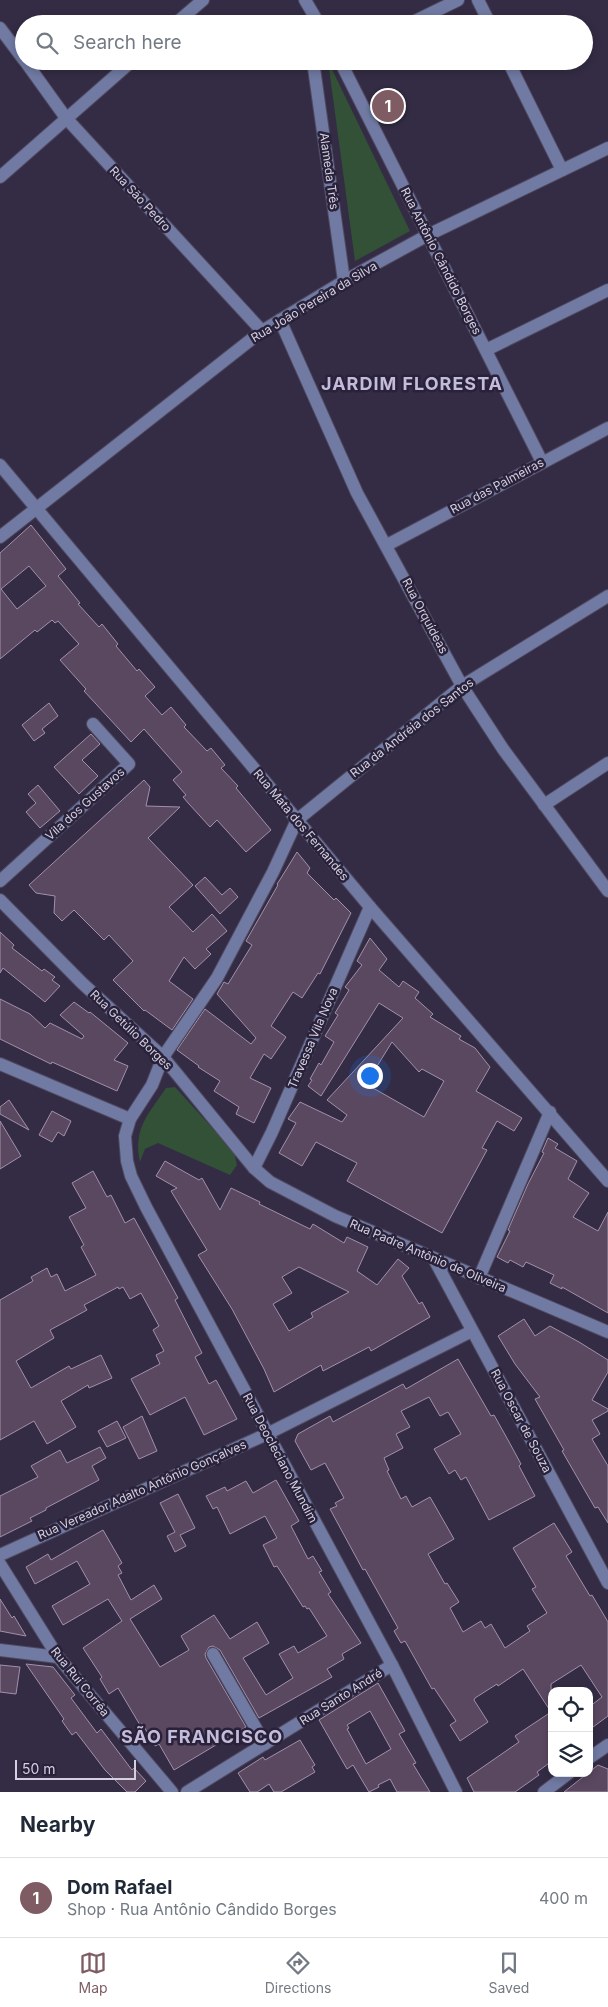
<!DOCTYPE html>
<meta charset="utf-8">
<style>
body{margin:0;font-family:Inter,sans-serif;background:#f2f2f3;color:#1f2937}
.controls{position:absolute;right:15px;bottom:15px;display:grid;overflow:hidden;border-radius:10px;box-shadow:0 2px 8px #0003}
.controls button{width:45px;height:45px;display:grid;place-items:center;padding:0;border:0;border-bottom:1px solid #e0e1e3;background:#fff;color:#1f2937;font:25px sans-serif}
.scale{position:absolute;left:15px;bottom:12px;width:121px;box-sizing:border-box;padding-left:5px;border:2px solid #d4d0e0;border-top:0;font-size:14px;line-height:18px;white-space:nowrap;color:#d4d0e0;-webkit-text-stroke:4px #29223a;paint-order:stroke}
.you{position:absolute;left:369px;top:1075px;width:18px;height:18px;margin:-12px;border:4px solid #fff;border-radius:50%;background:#1a73e8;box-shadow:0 0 0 8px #1a73e833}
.badge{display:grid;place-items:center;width:32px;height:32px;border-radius:50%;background:#7f5c63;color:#fff;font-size:16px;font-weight:700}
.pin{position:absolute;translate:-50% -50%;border:2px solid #fff;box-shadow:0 1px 5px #0006}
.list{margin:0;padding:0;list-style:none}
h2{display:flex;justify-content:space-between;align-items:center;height:65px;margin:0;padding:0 20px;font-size:21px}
h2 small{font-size:16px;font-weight:400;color:#747a83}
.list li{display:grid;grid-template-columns:32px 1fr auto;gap:15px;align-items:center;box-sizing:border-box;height:80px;padding:0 20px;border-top:1px solid #e0e1e3}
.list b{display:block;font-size:19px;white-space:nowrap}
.list p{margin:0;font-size:16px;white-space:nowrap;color:#747a83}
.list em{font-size:16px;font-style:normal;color:#747a83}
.icon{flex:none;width:28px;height:28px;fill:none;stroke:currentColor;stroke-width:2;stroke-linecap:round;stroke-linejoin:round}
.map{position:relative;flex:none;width:608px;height:1792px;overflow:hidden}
.search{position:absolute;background:#fff;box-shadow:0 2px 8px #0003;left:15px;right:15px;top:15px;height:55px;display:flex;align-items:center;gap:12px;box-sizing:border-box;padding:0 18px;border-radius:28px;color:#747a83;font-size:19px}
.sheet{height:145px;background:#fff}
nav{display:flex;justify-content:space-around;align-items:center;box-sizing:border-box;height:70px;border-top:1px solid #e0e1e3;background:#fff;font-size:14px;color:#747a83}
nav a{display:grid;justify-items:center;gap:2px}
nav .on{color:#7f5c63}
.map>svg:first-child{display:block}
.green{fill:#325136}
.building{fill:#5a4860;stroke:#a390aa;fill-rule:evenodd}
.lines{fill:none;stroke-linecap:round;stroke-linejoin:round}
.minor-casing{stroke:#504a60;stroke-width:14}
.minor{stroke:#707aa3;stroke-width:12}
.labels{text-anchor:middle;stroke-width:5;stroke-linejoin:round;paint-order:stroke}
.street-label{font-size:12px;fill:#d4d0e0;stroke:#29223a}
.district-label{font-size:18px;font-weight:bold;letter-spacing:1px;fill:#c4bcdb;stroke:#29223a}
</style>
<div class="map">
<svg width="608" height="1792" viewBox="0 0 608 1792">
<rect width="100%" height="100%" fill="#332c44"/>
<g class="green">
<polygon points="328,61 410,231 355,261"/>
<path d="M 175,1087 L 234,1152 L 237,1165 L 230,1175 L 158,1143 L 145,1149 L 140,1162 C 133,1128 148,1115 166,1088 Z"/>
</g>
<g class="building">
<path d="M 31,525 L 66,569 L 58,576 L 80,603 L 78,604 L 99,627 L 102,624 L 118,644 L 116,646 L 137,671 L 139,669 L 155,687 L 145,696 L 162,715 L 171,707 L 186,725 L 184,727 L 207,751 L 211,748 L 225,765 L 221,768 L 238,786 L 236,788 L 271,830 L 246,852 L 217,820 L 210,827 L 189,804 L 183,797 L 186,795 L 173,780 L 182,772 L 144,729 L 131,742 L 84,691 L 86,689 L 60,660 L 79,644 L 58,621 L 55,623 L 52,620 L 37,632 L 35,630 L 0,659 L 0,553 ZM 29,566 L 46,586 L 17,609 L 1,589 Z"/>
<polygon points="49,703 58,716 42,729 45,733 34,741 22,725"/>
<polygon points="91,734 100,744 82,760 98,776 79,794 54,767"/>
<polygon points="144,780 150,787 146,806 180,807 148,838 193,885 169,907 193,932 212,914 227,931 206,949 211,954 195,969 184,957 169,981 193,999 172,1030 145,1010 144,1011 113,980 133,961 109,935 104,940 74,910 62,921 54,913 55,896 36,893 29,885"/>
<polygon points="38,785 60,811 40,828 26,812 36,803 28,794"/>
<polygon points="297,852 310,868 307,873 334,900 336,898 351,913 320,974 318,973 302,998 293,992 271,1026 286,1037 271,1059 264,1054 250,1078 271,1088 254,1123 236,1114 239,1107 214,1091 220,1081 198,1067 199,1066 177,1050 205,1009 251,1044 256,1038 217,994 224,982 228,984 252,945 246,941 278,885 277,884 281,878"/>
<polygon points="205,877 222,895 230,888 238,897 220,914 195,886"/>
<polygon points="0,932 14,945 12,948 42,971 44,969 55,977 52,980 60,986 45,1002 3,968 0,973"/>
<path d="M 370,938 L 387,959 L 379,970 L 399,987 L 403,981 L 419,992 L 415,998 L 433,1014 L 430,1017 L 461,1036 L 459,1039 L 475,1048 L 490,1067 L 476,1091 L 522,1118 L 514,1131 L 497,1121 L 482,1148 L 487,1150 L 442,1233 L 347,1181 L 357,1163 L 316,1142 L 302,1166 L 279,1153 L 296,1123 L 288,1119 L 300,1102 L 342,1122 L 347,1115 L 327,1100 L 403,1018 L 379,1003 L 321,1096 L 308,1086 L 312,1080 L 310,1079 L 319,1063 L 321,1065 L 334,1042 L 325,1036 L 338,1015 L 335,1013 L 349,990 L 345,987 L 362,965 L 357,961 ZM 392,1042 L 419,1072 L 422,1069 L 444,1081 L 424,1117 L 366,1084 Z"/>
<polygon points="0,999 30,1014 45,1028 50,1023 82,1039 84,1036 60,1015 74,1002 89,1013 90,1012 128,1043 114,1060 128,1066 117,1091 52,1062 51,1064 0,1039"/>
<polygon points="9,1100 29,1130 0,1114 0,1107"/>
<polygon points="52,1111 71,1121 64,1136 58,1132 52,1142 39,1135"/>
<polygon points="0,1121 21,1156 0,1169"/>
<polygon points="548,1138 558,1144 555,1148 577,1161 568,1179 589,1193 573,1217 598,1231 608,1212 608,1313 562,1287 562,1289 550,1283 554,1275 526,1262 523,1267 510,1260 508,1263 497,1257 510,1231 508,1230 528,1184 544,1153 542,1152"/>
<path d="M 165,1161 L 199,1180 L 202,1178 L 220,1210 L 231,1188 L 260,1202 L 259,1204 L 310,1229 L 313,1224 L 344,1243 L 347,1237 L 368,1247 L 357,1271 L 377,1285 L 398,1259 L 409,1268 L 402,1276 L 419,1304 L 422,1302 L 430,1317 L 371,1351 L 369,1347 L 323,1371 L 321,1365 L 274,1392 L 264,1369 L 232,1309 L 198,1255 L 207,1250 L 171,1191 L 177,1188 L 156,1176 ZM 299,1267 L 349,1292 L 311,1313 L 313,1317 L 289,1331 L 273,1304 L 292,1293 L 282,1277 Z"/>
<polygon points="93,1171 107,1197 111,1195 125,1223 134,1218 178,1298 175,1300 202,1353 195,1357 209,1384 216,1380 237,1419 204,1435 185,1397 150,1415 131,1379 160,1364 156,1355 164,1351 153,1330 159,1326 141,1293 130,1299 123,1287 119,1289 118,1287 84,1305 87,1310 50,1330 54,1338 16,1361 31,1388 69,1366 71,1369 101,1355 112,1378 89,1388 88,1385 61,1401 76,1427 47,1444 34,1421 0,1440 0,1300 33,1281 31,1277 47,1268 51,1277 57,1274 65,1291 96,1275 81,1247 84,1245 69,1217 86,1208 72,1183"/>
<polygon points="524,1319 535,1336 550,1326 579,1342 608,1360 608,1372 592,1400 608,1409 608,1411 592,1420 600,1434 592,1439 608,1466 608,1523 598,1507 595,1508 562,1451 564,1450 535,1399 540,1397 515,1364 498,1336"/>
<polygon points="458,1359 491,1416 494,1415 508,1440 521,1464 519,1466 535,1496 489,1520 466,1477 461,1480 455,1470 449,1474 434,1449 461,1434 448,1412 440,1416 429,1397 401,1411 410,1427 396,1434 403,1448 384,1458 389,1470 387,1471 401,1499 406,1496 412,1507 430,1497 454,1539 428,1554 445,1584 447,1583 459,1602 450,1608 463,1632 481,1621 485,1628 491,1624 505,1648 530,1631 527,1626 547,1613 532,1589 536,1587 513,1548 554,1523 572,1552 566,1556 590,1596 592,1595 608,1622 608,1716 589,1730 589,1707 602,1697 581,1665 551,1684 552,1761 537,1772 539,1775 515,1792 474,1792 467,1778 519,1742 515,1736 551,1712 523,1669 498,1686 497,1684 475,1698 474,1700 488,1722 460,1741 450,1725 456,1721 434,1688 432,1689 405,1641 401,1643 394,1631 398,1628 365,1569 363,1570 330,1509 337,1506 335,1503 344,1498 325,1463 311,1470 295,1441 298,1434 330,1416 333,1422 403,1384 406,1389"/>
<polygon points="142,1416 157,1451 139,1459 123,1427"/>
<polygon points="117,1421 126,1438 107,1447 98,1431"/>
<polygon points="100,1447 106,1458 92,1466 99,1480 46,1508 46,1510 30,1518 32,1521 0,1537 0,1496 38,1477 31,1466 60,1450 67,1463"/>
<polygon points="276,1480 299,1521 291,1526 308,1559 313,1556 322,1571 319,1572 331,1592 328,1594 361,1643 342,1654 344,1659 327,1669 332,1677 259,1718 220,1650 213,1646 209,1647 205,1654 206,1658 246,1727 174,1770 159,1744 155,1746 142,1723 140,1725 118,1688 109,1694 100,1679 102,1677 83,1648 122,1621 108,1599 63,1625 52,1606 90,1584 77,1561 35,1584 26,1567 48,1554 51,1560 103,1530 122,1563 118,1566 122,1573 118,1575 131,1600 154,1585 162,1599 130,1619 160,1667 189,1650 181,1636 214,1615 230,1639 257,1622 269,1643 243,1658 266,1695 293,1678 279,1654 294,1646 298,1653 327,1636 309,1608 307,1609 305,1606 303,1607 277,1566 274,1567 263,1545 277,1538 265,1516 230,1534 217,1507 213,1509 206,1496 225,1487 227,1491 246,1481 253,1493"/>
<polygon points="178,1494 195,1528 180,1535 186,1546 175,1552 167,1536 175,1532 160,1503"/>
<polygon points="0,1599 12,1618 14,1616 26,1636 0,1631"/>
<polygon points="26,1664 53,1667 75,1695 71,1698 97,1733 101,1729 132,1770 134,1768 146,1781 135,1792 127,1792 105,1770 76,1732 72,1735 62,1721 64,1719"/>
<polygon points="0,1665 20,1667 16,1694 0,1692"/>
<path d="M 378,1683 L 405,1731 L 399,1734 L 416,1763 L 413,1764 L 430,1792 L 397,1792 L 390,1779 L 378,1785 L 379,1787 L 369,1792 L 353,1765 L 347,1769 L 319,1720 ZM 370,1711 L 391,1749 L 366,1764 L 347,1729 L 349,1728 L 347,1725 Z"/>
<polygon points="300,1740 315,1765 312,1767 315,1772 281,1792 274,1792 269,1784 257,1792 250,1792 238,1773 263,1757 265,1760"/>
<polygon points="598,1765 608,1769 608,1792 564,1792"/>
</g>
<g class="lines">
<defs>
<g id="minor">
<polyline points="305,0 319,24"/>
<polyline points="478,0 490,24"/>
<polyline points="175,24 203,0"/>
<polyline points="409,24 458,0"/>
<polyline points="0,28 24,60"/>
<polyline points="25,61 66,118 262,331"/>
<polyline points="313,61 344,281"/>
<polyline points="340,61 542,462"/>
<polyline points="508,61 562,170"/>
<polyline points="0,177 132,61"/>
<polyline points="280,320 357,493 462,686 503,749 608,891"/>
<polyline points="486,350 608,290"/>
<polyline points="0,465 370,907 608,1181"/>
<polyline points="0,537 262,331 344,281 428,235 608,148"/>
<polyline points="387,545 608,428"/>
<polyline points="544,805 608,763"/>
<polyline points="0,881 129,764 93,724"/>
<polyline points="0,900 82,983 163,1057 254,1168 270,1182 335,1216 608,1332"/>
<polyline points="0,1064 130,1119"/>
<polyline points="254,1168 272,1132 370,907"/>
<polyline points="434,1259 608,1583"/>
<polyline points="479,1278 550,1112"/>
<polyline points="0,1555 267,1434 472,1331"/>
<polyline points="0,1564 58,1657 172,1792"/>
<polyline points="0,1650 58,1657"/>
<polyline points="213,1654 265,1744"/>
<polyline points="589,1758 608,1745"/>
<polyline points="187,1792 392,1665"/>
<polyline points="456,1792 392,1665 146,1207 131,1176 127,1161 125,1136 130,1119 152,1085 163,1057 217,978 273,872 297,820 462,686 608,596"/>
<polyline points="544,1792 569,1773"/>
</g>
</defs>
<use href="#minor" class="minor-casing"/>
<use href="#minor" class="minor"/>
</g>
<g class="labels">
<g class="street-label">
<text transform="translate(329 171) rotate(82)" y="4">Alameda Três</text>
<text transform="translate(140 199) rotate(47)" y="4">Rua São Pedro</text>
<text transform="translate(441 261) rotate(63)" y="4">Rua Antônio Cândido Borges</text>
<text transform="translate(314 302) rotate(-31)" y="4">Rua João Pereira da Silva</text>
<text transform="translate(497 486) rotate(-28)" y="4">Rua das Palmeiras</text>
<text transform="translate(425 616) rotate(62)" y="4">Rua Orquídeas</text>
<text transform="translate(412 728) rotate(-38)" y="4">Rua da Andréia dos Santos</text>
<text transform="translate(85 804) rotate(-42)" y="4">Vila dos Gustavos</text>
<text transform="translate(301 825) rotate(50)" y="4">Rua Mata dos Fernandes</text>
<text transform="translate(131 1030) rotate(44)" y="4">Rua Getúlio Borges</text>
<text transform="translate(313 1038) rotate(-67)" y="4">Travessa Vila Nova</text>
<text transform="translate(428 1256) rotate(23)" y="4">Rua Padre Antônio de Oliveira</text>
<text transform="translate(521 1421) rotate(62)" y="4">Rua Oscar de Souza</text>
<text transform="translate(280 1458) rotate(62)" y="4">Rua Deocleciano Mundim</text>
<text transform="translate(142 1490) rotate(-24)" y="4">Rua Vereador Adalto Antônio Gonçalves</text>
<text transform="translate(80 1682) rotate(51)" y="4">Rua Rui Corrêa</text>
<text transform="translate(341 1697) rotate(-32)" y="4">Rua Santo André</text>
</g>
<g class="district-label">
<text x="412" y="390">JARDIM FLORESTA</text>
<text x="202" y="1743">SÃO FRANCISCO</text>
</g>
</g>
</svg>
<div class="controls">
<button><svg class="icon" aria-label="locate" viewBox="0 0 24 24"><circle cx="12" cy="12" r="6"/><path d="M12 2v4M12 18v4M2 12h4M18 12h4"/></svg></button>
<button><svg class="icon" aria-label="layers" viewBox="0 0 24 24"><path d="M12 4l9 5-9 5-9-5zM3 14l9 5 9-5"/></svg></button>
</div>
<div class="scale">50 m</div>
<div class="you"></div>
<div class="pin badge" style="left:388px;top:106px">1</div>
<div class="search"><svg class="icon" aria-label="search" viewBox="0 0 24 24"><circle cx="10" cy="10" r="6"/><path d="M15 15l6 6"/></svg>Search here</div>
</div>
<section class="sheet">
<h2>Nearby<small></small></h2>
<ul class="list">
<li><span class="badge">1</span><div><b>Dom Rafael</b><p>Shop · Rua Antônio Cândido Borges</p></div><em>400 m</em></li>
</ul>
</section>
<nav>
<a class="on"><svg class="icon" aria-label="map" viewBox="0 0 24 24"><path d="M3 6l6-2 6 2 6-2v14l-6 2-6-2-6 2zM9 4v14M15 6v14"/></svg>Map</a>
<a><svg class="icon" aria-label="directions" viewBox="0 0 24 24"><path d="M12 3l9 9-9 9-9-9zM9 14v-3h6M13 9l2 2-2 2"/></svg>Directions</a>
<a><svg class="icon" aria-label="saved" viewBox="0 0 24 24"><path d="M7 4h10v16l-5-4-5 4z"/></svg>Saved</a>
</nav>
